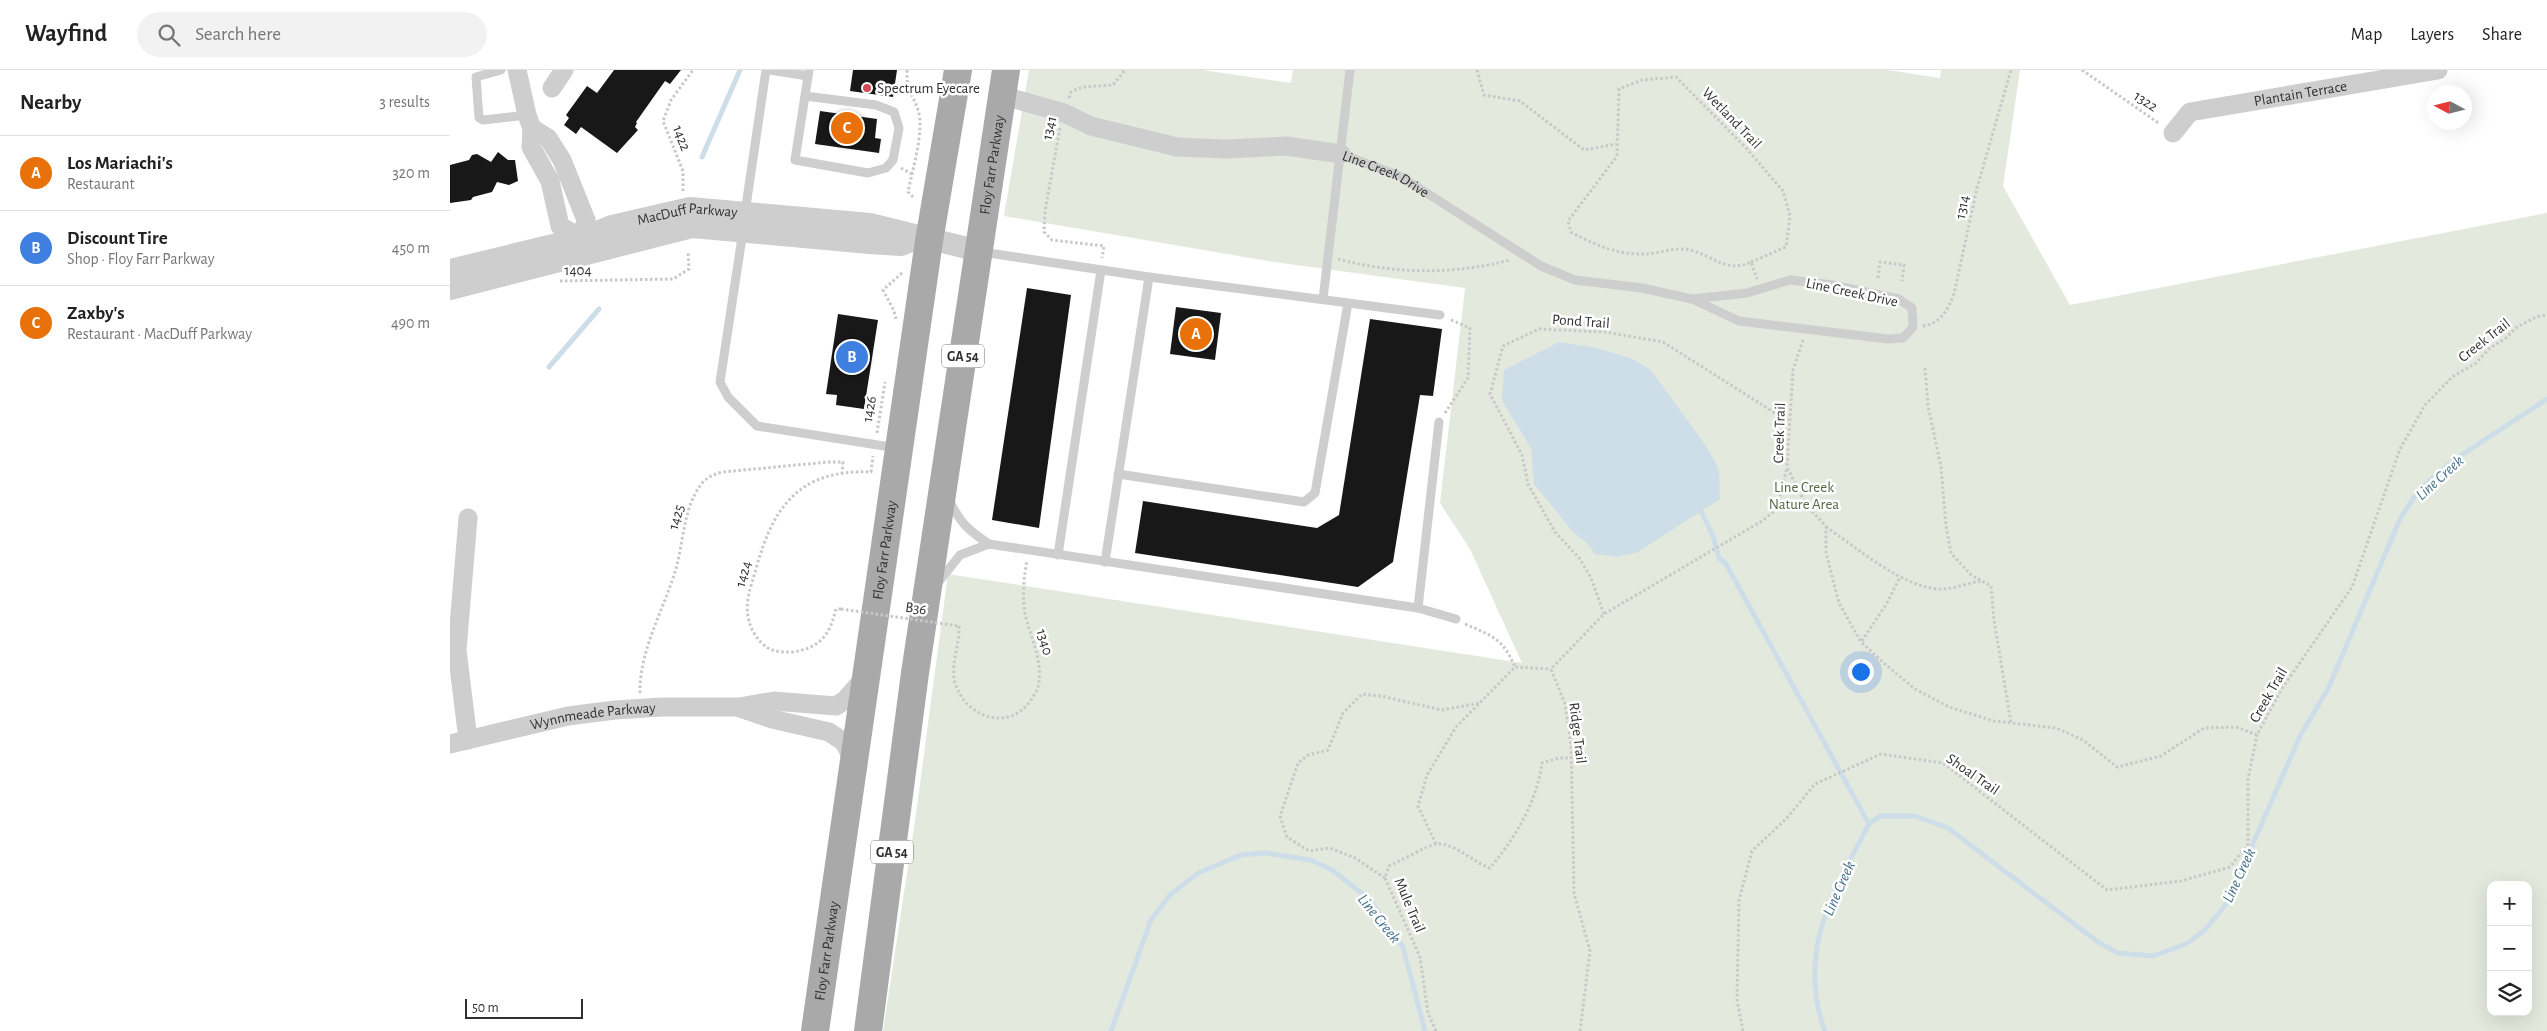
<!DOCTYPE html>
<meta charset="utf-8">
<style>
body{margin:0;font-family:"Alegreya Sans",sans-serif;background:#f2f2f2;color:#222}
.controls{position:absolute;right:15px;bottom:15px;display:grid;overflow:hidden;border-radius:10px;box-shadow:0 5px 20px #0002}
.controls button{width:45px;height:45px;display:grid;place-items:center;padding:0;border:0;border-bottom:1px solid #e0e0e0;background:#fff;color:#222;font:25px sans-serif}
.compass{position:absolute;left:1977px;top:15px;width:45px;height:45px;border-radius:50%;background:#fff;box-shadow:0 5px 20px #0002;rotate:277deg}
.scale{position:absolute;left:15px;bottom:12px;width:118px;box-sizing:border-box;padding-left:5px;border:2px solid #313131;border-top:0;font-size:14px;line-height:18px;white-space:nowrap;color:#313131;-webkit-text-stroke:4px #fff;paint-order:stroke}
.you{position:absolute;left:1410px;top:601px;width:18px;height:18px;margin:-12px;border:4px solid #fff;border-radius:50%;background:#1a73e8;box-shadow:0 0 0 8px #1a73e833}
.badge{display:grid;place-items:center;width:32px;height:32px;border-radius:50%;background:#d93025;color:#fff;font-size:16px;font-weight:700}
.pin{position:absolute;translate:-50% -50%;border:2px solid #fff;box-shadow:0 1px 5px #0006}
.list{margin:0;padding:0;list-style:none}
h2{display:flex;justify-content:space-between;align-items:center;height:65px;margin:0;padding:0 20px;font-size:21px}
h2 small{font-size:16px;font-weight:400;color:#767676}
.list li{display:grid;grid-template-columns:32px 1fr auto;gap:15px;align-items:center;box-sizing:border-box;height:75px;padding:0 20px;border-top:1px solid #e0e0e0}
.list b{display:block;font-size:19px;white-space:nowrap}
.list p{margin:0;font-size:16px;white-space:nowrap;color:#767676}
.list em{font-size:16px;font-style:normal;color:#767676}
.icon{flex:none;width:28px;height:28px;fill:none;stroke:currentColor;stroke-width:2;stroke-linecap:round;stroke-linejoin:round}
.map{position:relative;flex:none;width:2097px;height:961px;overflow:hidden}
header{display:flex;align-items:center;gap:30px;box-sizing:border-box;height:70px;padding:0 25px;background:#fff;border-bottom:1px solid #e0e0e0}
header strong{font-size:24px}
nav{display:flex;gap:28px;margin-inline-start:auto;font-size:18px}
.search{width:350px;height:45px;background:#f2f2f2;display:flex;align-items:center;gap:12px;box-sizing:border-box;padding:0 18px;border-radius:28px;color:#767676;font-size:19px}
main{display:flex}
aside{flex:1;background:#fff}
.map>svg:first-child{display:block}
.green{fill:#e4e9de;fill-rule:evenodd}
.water{fill:#cddee8}
.lines{fill:none;stroke-linecap:round;stroke-linejoin:round}
.stream{stroke:#cddee8;stroke-width:5}
.building{fill:#181818}
.path{stroke:#c8c8c8;stroke-width:3;stroke-dasharray:2.5 2.5;stroke-linecap:butt}
.service{stroke:#cecece;stroke-width:9}
.minor{stroke:#cecece;stroke-width:19}
.tertiary{stroke:#cecece;stroke-width:22}
.primary{stroke:#a9a9a9;stroke-width:28}
.path-bridge{stroke:#c8c8c8;stroke-width:3;stroke-dasharray:2.5 2.5;stroke-linecap:butt}
.poi-dot{fill:#d34954;stroke:#fff;stroke-width:2}
.labels{text-anchor:middle;stroke-width:5;stroke-linejoin:round;paint-order:stroke}
.shield{fill:#fff;stroke:#6f6f6f;stroke-width:1}
.shield-label{font-size:14px;font-weight:bold;fill:#313131}
.poi-label{font-size:15px;fill:#313131;stroke:#fff;text-anchor:start}
.street-label{font-size:15px;fill:#313131;stroke:#fff}
.park-label{font-size:15px;fill:#556943;stroke:#fff}
.water-label{font-size:16px;font-style:italic;fill:#47718b;stroke:#fff}
</style>
<header>
<strong>Wayfind</strong>
<div class="search"><svg class="icon" aria-label="search" viewBox="0 0 24 24"><circle cx="10" cy="10" r="6"/><path d="M15 15l6 6"/></svg>Search here</div>
<nav><a>Map</a><a>Layers</a><a>Share</a></nav>
</header>
<main>
<aside>
<h2>Nearby<small>3 results</small></h2>
<ul class="list">
<li><span class="badge" style="background:#e8710a">A</span><div><b>Los Mariachi's</b><p>Restaurant</p></div><em>320 m</em></li>
<li><span class="badge" style="background:#3f7fe0">B</span><div><b>Discount Tire</b><p>Shop · Floy Farr Parkway</p></div><em>450 m</em></li>
<li><span class="badge" style="background:#e8710a">C</span><div><b>Zaxby's</b><p>Restaurant · MacDuff Parkway</p></div><em>490 m</em></li>
</ul>
</aside>
<div class="map">
<svg width="2097" height="961" viewBox="0 0 2097 961">
<rect width="100%" height="100%" fill="#fff"/>
<path class="green" d="M 579,0 L 752,0 L 841,13 L 843,0 L 1437,0 L 1490,8 L 1491,0 L 1570,0 L 1553,116 L 1620,235 L 2097,143 L 2097,961 L 433,961 L 466,744 L 498,504 L 1072,593 L 1020,479 L 990,433 L 1015,218 L 824,192 L 554,146 ZM 2041,815 L 2078,815 L 2078,942 L 2041,942 Z"/>
<polygon class="water" points="1109,272 1146,278 1183,289 1201,300 1256,376 1269,399 1270,429 1188,482 1167,487 1145,484 1137,473 1123,462 1084,414 1081,378 1052,331 1054,300"/>
<g class="lines">
<g class="stream">
<polyline points="252,87 290,0"/>
<polyline points="99,297 149,239"/>
<polyline points="1251,441 1263,466 1269,488 1276,494 1419,754"/>
<polyline points="661,961 701,850 720,825 748,803 791,785 815,783 861,790 882,800 919,829 953,877 975,961"/>
<path d="M 1375,961 C 1346,882 1383,822 1419,754 L 1430,746 L 1465,746 L 1498,758 L 1648,872 L 1668,883 L 1703,886 L 1736,874 L 1755,860 L 1777,833 L 1850,666 L 1878,619 L 1950,449 L 1969,420 L 2004,390 L 2097,329"/>
</g>
</g>
<g class="building">
<polygon points="164,0 231,0 220,14 215,11 186,52 187,53 185,57 188,60 167,83 131,57 126,64 114,55 119,48 116,45 137,16 147,23"/>
<polygon points="403,0 447,0 443,27 400,21"/>
<polygon points="370,41 427,49 425,68 431,69 429,83 365,74"/>
<polygon points="48,82 58,90 65,90 68,111 59,115 47,112 42,122 23,127 21,130 0,133 0,95 19,90 22,85 27,84 41,92"/>
<polygon points="577,218 621,225 589,458 542,450"/>
<polygon points="726,237 771,243 765,290 720,284"/>
<polygon points="388,244 428,250 414,339 386,335 387,325 376,324"/>
<polygon points="920,249 992,259 983,326 970,325 943,492 908,517 685,483 693,431 867,458 889,445"/>
</g>
<g class="lines">
<g class="path">
<path d="M 457,0 C 456,20 463,24 468,40 C 475,60 462,101 458,122 L 465,129"/>
<polyline points="1027,0 1034,25 1070,31 1134,80 1166,74"/>
<polyline points="1632,0 1710,54"/>
<polyline points="619,28 621,22 632,17 663,15 675,0"/>
<polyline points="610,58 595,141 594,162 602,170 654,176 652,188"/>
<polyline points="451,98 462,104"/>
<polyline points="233,121 233,101 213,51 221,30 243,0"/>
<path d="M 888,189 C 944,204 1004,205 1060,190"/>
<path d="M 1301,192 L 1336,177 L 1340,146 L 1333,121 L 1297,79 L 1226,7 L 1192,10 L 1169,19 L 1167,86 L 1118,151 L 1121,162 C 1143,174 1167,185 1194,184 C 1208,184 1226,176 1240,180 C 1263,185 1276,204 1301,192 L 1307,209"/>
<polyline points="1428,208 1430,192 1454,195 1452,211"/>
<polyline points="110,211 223,209 239,199 238,182"/>
<polyline points="446,249 444,241 433,220 453,202"/>
<path d="M 1473,256 C 1491,253 1497,241 1504,224 L 1527,118 L 1561,0"/>
<polyline points="1353,270 1343,300 1337,397 1356,435 1376,456 1376,483 1389,533 1411,572 1436,595 1465,619 1499,637 1544,651 1606,658 1633,670 1667,697 1711,686 1754,658 1786,657 1807,665 1831,620 1902,517 1950,379 1975,335 2002,307 2026,293 2040,278 2056,268 2067,257 2086,247 2097,245"/>
<polyline points="1475,298 1478,336 1491,397 1496,456 1501,483 1521,505 1541,516 1544,550 1561,653"/>
<polyline points="995,343 1018,308 1020,258 999,249"/>
<polyline points="427,363 435,312"/>
<path d="M 1376,457 C 1407,477 1454,520 1493,519 C 1506,518 1519,513 1531,511"/>
<path d="M 391,539 L 386,539 C 383,550 380,561 372,569 C 360,582 333,586 318,578 C 309,573 301,560 299,551 C 294,533 301,516 306,499 C 323,436 350,399 421,402 L 423,386"/>
<polyline points="1154,544 1141,508 1130,489 1105,462 1078,414 1072,385 1040,324 1053,276 1089,259 1155,262 1213,272 1339,352"/>
<path d="M 1015,554 C 1043,566 1053,569 1065,597"/>
<path d="M 509,556 C 510,575 499,597 506,616 C 518,648 559,662 581,630 C 583,626 587,622 588,617 C 594,592 580,568 575,543 C 572,525 574,507 577,490"/>
<polyline points="1412,571 1437,533 1450,507"/>
<path d="M 190,623 C 189,579 216,536 227,495 C 234,467 234,435 253,412 C 259,406 265,404 273,402 L 378,392 L 393,392 L 392,403"/>
<polyline points="986,774 968,736 977,705 1006,657 1065,597 1101,599"/>
<polyline points="935,808 905,788 880,778 859,781 837,767 830,746 848,693 858,685 878,680 893,643 912,624 931,626 992,640 1030,633"/>
<path d="M 986,961 L 978,943 L 970,887 L 935,808 L 939,796 C 949,792 978,775 986,774 C 1004,772 1024,793 1040,798 C 1065,768 1087,732 1092,693 L 1109,688 L 1121,688"/>
<polyline points="1130,961 1140,881 1124,823 1121,675 1115,634 1101,599 1154,544 1312,451 1327,439 1337,397"/>
<polyline points="1293,961 1287,930 1289,830 1302,781 1336,749 1365,714 1431,684 1493,693 1657,820 1731,811 1780,797 1798,774 1798,709 1807,665"/>
</g>
<g class="service">
<polyline points="51,0 26,7 29,48 33,50 77,45"/>
<polyline points="320,0 358,6"/>
<polyline points="355,26 426,35 444,42 449,58 443,90 436,98 418,103 345,90 359,0"/>
<path id="s1" d="M 891,84 L 950,106 L 1091,196 L 1125,210 L 1192,218 L 1242,229 L 1289,251 L 1438,269 L 1453,268 L 1463,257 L 1462,238 L 1449,229 L 1383,215 L 1340,210 L 1297,223 L 1242,229"/>
<polyline points="295,143 316,0"/>
<polyline points="293,161 270,312 278,327 307,356 447,378"/>
<polyline points="532,182 699,207 990,245"/>
<polyline points="873,229 900,0"/>
<polyline points="668,404 854,432 865,423 898,233"/>
<path d="M 499,429 C 509,452 518,460 539,474 L 968,538 L 1006,549"/>
<polyline points="608,485 651,200"/>
<polyline points="655,492 699,207"/>
<polyline points="487,514 510,485 539,474"/>
<polyline points="968,538 989,352"/>
</g>
<g class="minor">
<polyline points="67,0 77,45 82,58 81,77 100,111 110,156 132,168 136,150 112,90 98,68 82,58"/>
<polyline points="102,18 114,0"/>
<polyline points="551,25 614,43 641,56 727,77 777,79 836,76 891,84"/>
<path id="s2" d="M 1723,63 L 1740,42 L 1988,0"/>
<polyline points="290,638 322,649 379,662 394,672 404,692"/>
<polyline points="18,670 7,580 18,448"/>
<path id="s3" d="M 0,674 L 118,646 L 165,640 L 212,637 L 289,637 L 324,631 L 386,636 L 395,630 L 416,606"/>
</g>
<g class="tertiary">
<path id="s4" d="M 0,200 L 132,168 L 162,156 L 240,138 L 420,154 L 529,181"/>
<polyline points="0,219 242,157 419,173 451,175 461,171"/>
</g>
<g class="primary">
<path id="s5" d="M 365,961 L 479,171 L 508,0"/>
<path id="s6" d="M 418,961 L 465,603 L 556,0"/>
</g>
<polyline class="path-bridge" points="391,539 509,556"/>
</g>
<circle class="poi-dot" cx="417" cy="18" r="5"/>
<g class="labels">
<g class="shield">
<rect x="492" y="274.5" width="42" height="23" rx="4"/>
<rect x="421" y="770.5" width="42" height="23" rx="4"/>
</g>
<g class="shield-label">
<text x="513" y="291">GA 54</text>
<text x="442" y="787">GA 54</text>
</g>
<g class="poi-label">
<text x="427" y="23">Spectrum Eyecare</text>
</g>
<g class="street-label">
<text dy="5" stroke="none"><textPath href="#s2" startOffset="139">Plantain Terrace</textPath></text>
<text transform="translate(1696 31) rotate(34)" y="5">1322</text>
<text transform="translate(1282 48) rotate(46)" y="5">Wetland Trail</text>
<text transform="translate(599 58) rotate(-77)" y="5">1341</text>
<text transform="translate(232 68) rotate(69)" y="5">1422</text>
<text dy="5" stroke="none"><textPath href="#s6" startOffset="875">Floy Farr Parkway</textPath></text>
<text dy="5" stroke="none"><textPath href="#s1" startOffset="49">Line Creek Drive</textPath></text>
<text transform="translate(1512 137) rotate(-78)" y="5">1314</text>
<text dy="5" stroke="none"><textPath href="#s4" startOffset="245">MacDuff Parkway</textPath></text>
<text x="128" y="205">1404</text>
<text transform="translate(1402 222) rotate(12)" y="5">Line Creek Drive</text>
<text transform="translate(1131 251) rotate(4)" y="5">Pond Trail</text>
<text transform="translate(2034 270) rotate(-38)" y="5">Creek Trail</text>
<text transform="translate(419 339) rotate(-80)" y="5">1426</text>
<text transform="translate(1329 363) rotate(-88)" y="5">Creek Trail</text>
<text transform="translate(226 447) rotate(-74)" y="5">1425</text>
<text dy="5" stroke="none"><textPath href="#s5" startOffset="486">Floy Farr Parkway</textPath></text>
<text transform="translate(293 504) rotate(-74)" y="5">1424</text>
<text transform="translate(466 538) rotate(8)" y="5">B36</text>
<text transform="translate(595 572) rotate(74)" y="5">1340</text>
<text transform="translate(1818 625) rotate(-60)" y="5">Creek Trail</text>
<text dy="5" stroke="none"><textPath href="#s3" startOffset="146">Wynnmeade Parkway</textPath></text>
<text transform="translate(1128 663) rotate(83)" y="5">Ridge Trail</text>
<text transform="translate(1523 704) rotate(35)" y="5">Shoal Trail</text>
<text transform="translate(960 835) rotate(67)" y="5">Mule Trail</text>
<text dy="5" stroke="none"><textPath href="#s5" startOffset="81">Floy Farr Parkway</textPath></text>
</g>
<g class="park-label">
<text x="1354" y="422">Line Creek<tspan x="1354" dy="17">Nature Area</tspan></text>
</g>
<g class="water-label">
<text transform="translate(1989 407) rotate(-42)" y="6">Line Creek</text>
<text transform="translate(1788 805) rotate(-65)" y="6">Line Creek</text>
<text transform="translate(1388 818) rotate(-66)" y="6">Line Creek</text>
<text transform="translate(930 848) rotate(51)" y="6">Line Creek</text>
</g>
</g>
</svg>
<div class="controls">
<button>+</button>
<button>−</button>
<button><svg class="icon" aria-label="layers" viewBox="0 0 24 24"><path d="M12 4l9 5-9 5-9-5zM3 14l9 5 9-5"/></svg></button>
</div>
<svg class="compass" viewBox="-18 -18 36 36"><path d="M0-13l5 13h-10z" fill="#e53935"/><path d="M0 13l5-13h-10z" fill="#767676"/></svg>
<div class="scale">50 m</div>
<div class="you"></div>
<div class="pin badge" style="left:746px;top:264px;background:#e8710a">A</div>
<div class="pin badge" style="left:402px;top:287px;background:#3f7fe0">B</div>
<div class="pin badge" style="left:397px;top:58px;background:#e8710a">C</div>
</div>
</main>
